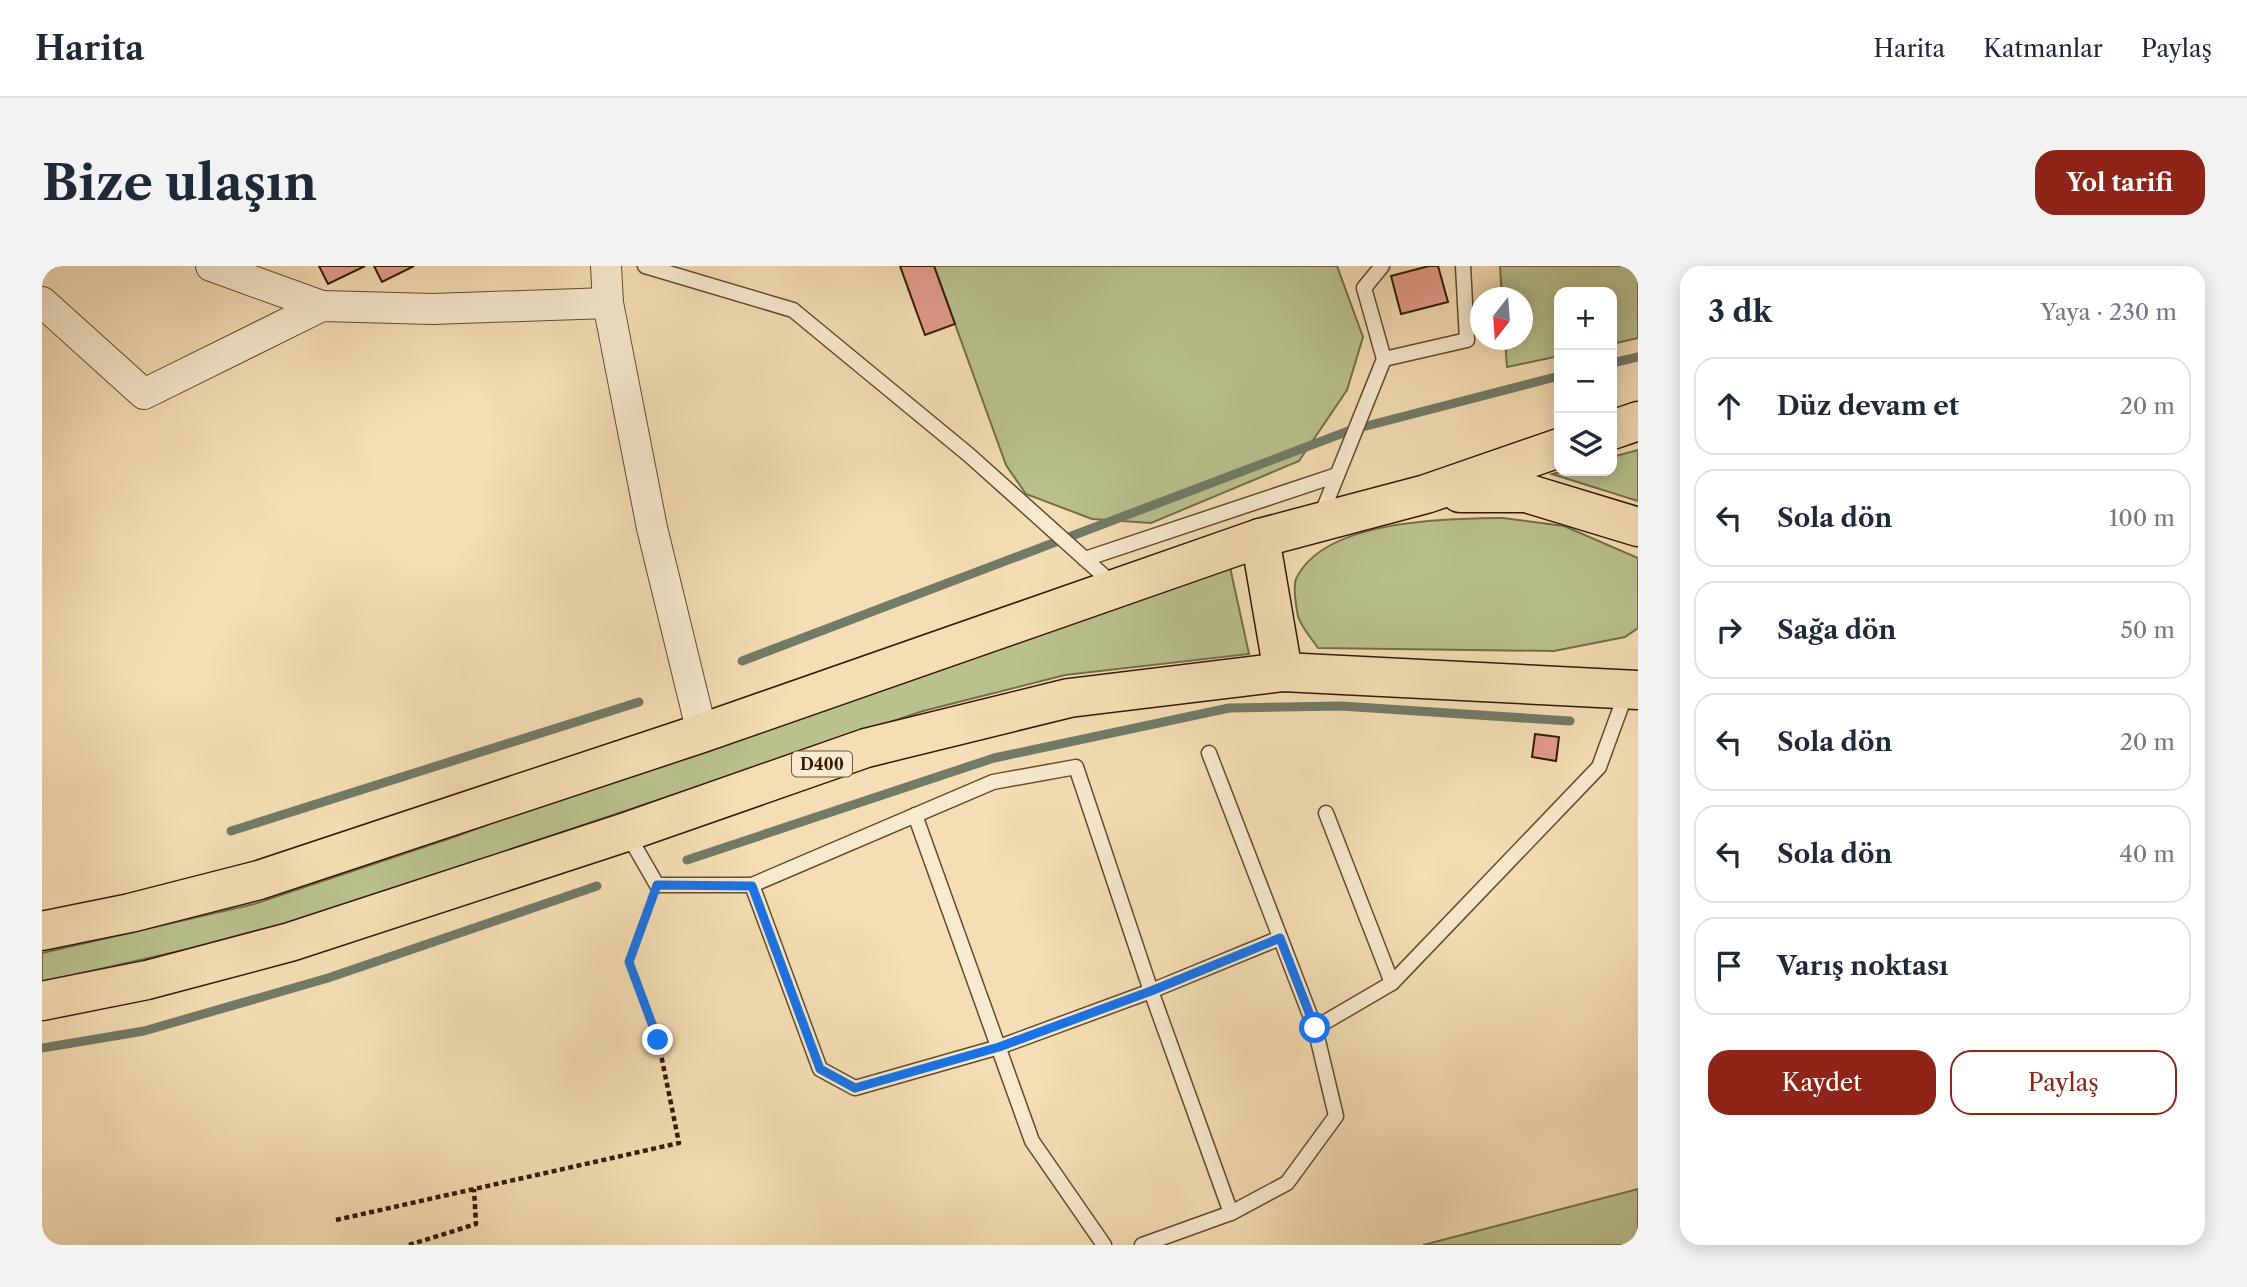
<!DOCTYPE html>
<html lang="tr">
<meta charset="utf-8">
<style>
body{margin:0;font-family:"Libre Caslon Text",serif;background:#f2f2f3;color:#1f2937}
.controls{position:absolute;right:21px;top:21px;display:grid;overflow:hidden;border-radius:14px;box-shadow:0 4px 18px #0003}
.controls button{width:63px;height:63px;display:grid;place-items:center;padding:0;border:0;border-bottom:2px solid #e0e1e3;background:#fff;color:#1f2937;font:35px sans-serif}
.compass{position:absolute;left:1428px;top:21px;width:63px;height:63px;border-radius:50%;background:#fff;box-shadow:0 4px 18px #0003;rotate:197deg}
.stop{position:absolute;width:21px;height:21px;margin:-16px;border:5px solid #1a73e8;border-radius:50%;background:#fff}
.stop.end{background:#1a73e8;border-color:#fff;box-shadow:0 2px 7px #0008}
.list{margin:0;padding:0;list-style:none}
h2{display:flex;justify-content:space-between;align-items:center;height:91px;margin:0;padding:0 28px;font-size:30px}
h2 small{font-size:23px;font-weight:400;color:#747a83}
.list li{display:grid;grid-template-columns:46px 1fr auto;gap:21px;align-items:center;box-sizing:border-box;height:98px;margin:0 14px 14px;padding:0 14px;border:2px solid #e0e1e3;border-radius:21px}
.list b{display:block;font-size:26px;white-space:nowrap}
.list em{font-size:23px;font-style:normal;color:#747a83}
.actions{display:flex;gap:14px;padding:21px 28px}
.actions a{flex:1;padding:16px 0;border:2px solid #8f2418;border-radius:21px;text-align:center;font-size:24px;color:#8f2418}
.actions .main{background:#8f2418;color:#fff}
.icon{flex:none;width:38px;height:38px;fill:none;stroke:currentColor;stroke-width:2;stroke-linecap:round;stroke-linejoin:round}
.map{position:relative;flex:none;width:1596px;height:979px;overflow:hidden;border-radius:21px}
header{display:flex;align-items:center;gap:42px;box-sizing:border-box;height:98px;padding:0 35px;background:#fff;border-bottom:2px solid #e0e1e3}
header strong{font-size:33px}
nav{display:flex;gap:38px;margin-inline-start:auto;font-size:24px}
.intro{display:flex;align-items:center;justify-content:space-between;box-sizing:border-box;height:168px;padding:0 42px}
h1{margin:0;font-size:49px}
.button{padding:18px 32px;border-radius:21px;background:#8f2418;color:#fff;font-size:24px;font-weight:700}
main{display:flex;gap:42px;padding:0 42px}
aside{flex:1;background:#fff;border-radius:21px;box-shadow:0 4px 18px #0003}
.map>svg:first-child{display:block}
.green{fill:#b9c28f;stroke:#766e48;stroke-width:2}
.lines{fill:none;stroke-linecap:round;stroke-linejoin:round}
.stream{stroke:#727b68;stroke-width:9}
.building{fill:#e39d8c;stroke:#341a01;stroke-width:2}
.service-casing{stroke:#644b2e;stroke-width:17}
.minor-casing{stroke:#644b2e;stroke-width:32}
.trunk-casing{stroke:#341a01;stroke-width:41}
.path{stroke:#341a01;stroke-width:4.5;stroke-dasharray:5 3.5;stroke-linecap:butt}
.service{stroke:#f8eacf;stroke-width:14}
.minor{stroke:#f8eacf;stroke-width:30}
.trunk{stroke:#f5deb5;stroke-width:38}
.route{stroke:#1a73e8;stroke-width:9}
.labels{text-anchor:middle;stroke-width:6;stroke-linejoin:round;paint-order:stroke}
.shield{fill:#f8eacf;stroke:#6f583f;stroke-width:2}
.shield-label{font-size:16px;font-weight:bold;fill:#341a01}
</style>
<header>
<strong>Harita</strong>
<nav><a>Harita</a><a>Katmanlar</a><a>Paylaş</a></nav>
</header>
<div class="intro"><h1>Bize ulaşın</h1><a class="button">Yol tarifi</a></div>
<main>
<div class="map">
<svg width="1596" height="979" viewBox="0 0 1596 979">
<rect width="100%" height="100%" fill="#f5deb5"/>
<filter id="stains"><feTurbulence type="fractalNoise" baseFrequency=".00286" numOctaves="4"/><feColorMatrix values="0 0 0 0 .2 0 0 0 0 .09 0 0 0 0 .02 0 0 0 .5 -.17"/></filter>
<radialGradient id="worn" r=".72"><stop offset=".6" stop-color="#630" stop-opacity="0"/><stop offset="1" stop-color="#630" stop-opacity=".3"/></radialGradient>
<g class="green">
<polygon points="892,0 1295,0 1321,71 1305,124 1257,195 1109,257 1050,253 984,228 964,199"/>
<polygon points="1458,0 1596,0 1596,72 1570,78 1570,26 1517,26 1517,90 1465,101 1463,74 1480,74 1480,32 1460,31"/>
<polygon points="1596,184 1596,235 1510,208 1522,205 1570,205 1570,191"/>
<path d="M 1461,252 L 1522,260 L 1596,292 L 1596,362 L 1583,371 L 1512,385 L 1276,382 C 1270,373 1259,361 1256,350 C 1254,341 1251,321 1254,313 C 1282,253 1404,253 1461,252 Z"/>
<polygon points="1188,301 1207,388 1023,409 881,445 226,665 0,716 0,687 212,638 412,571 688,470"/>
<polygon points="1596,923 1596,979 1381,979"/>
</g>
<g class="lines">
<g class="stream">
<polyline points="1570,97 1596,91"/>
<polyline points="700,395 1309,164 1517,110"/>
<polyline points="189,565 597,436"/>
<polyline points="645,594 952,492 1187,442 1299,440 1528,455"/>
<polyline points="0,782 102,765 286,712 555,620"/>
</g>
</g>
<g class="building">
<polygon points="277,0 323,0 286,18"/>
<polygon points="332,0 372,0 340,16"/>
<polygon points="858,0 892,0 913,58 883,69"/>
<polygon points="1387,0 1396,0 1406,36 1359,48 1349,10"/>
<polygon points="1493,468 1517,471 1514,495 1490,491"/>
</g>
<g class="lines">
<defs>
<g id="service">
<polyline points="603,0 751,44 927,189 1072,319"/>
<polyline points="1342,93 1425,74 1421,0"/>
<polyline points="1278,252 1342,93 1322,22 1340,0"/>
<polyline points="1043,293 1295,209"/>
<polyline points="1167,487 1273,762"/>
<polyline points="1284,547 1350,717"/>
<polyline points="873,549 990,875 1062,979"/>
<polyline points="585,567 615,619 710,619 778,803 813,822 957,781 1109,725 1238,672"/>
<polyline points="710,619 951,516 1034,501 1109,725 1189,947"/>
<polyline points="1100,979 1189,947 1245,917 1294,850 1273,762 1350,717 1557,501 1584,427"/>
</g>
<g id="minor">
<polyline points="169,0 280,40"/>
<polyline points="564,0 566,37 610,262 660,467"/>
<polyline points="0,36 102,128 280,40 391,43 566,37"/>
</g>
<g id="trunk">
<polyline points="1570,164 1596,155"/>
<polyline points="1418,227 1484,227 1596,261"/>
<polyline points="1218,272 1241,406"/>
<polyline points="0,665 88,647 217,614 660,467 1218,272 1384,228 1517,182"/>
<polyline points="0,735 105,714 248,676 584,566 824,482 1027,432 1241,406 1596,424"/>
</g>
</defs>
<use href="#service" class="service-casing"/>
<use href="#minor" class="minor-casing"/>
<use href="#trunk" class="trunk-casing"/>
<g class="path">
<polyline points="294,954 637,877 616,774 587,696 609,636"/>
<polyline points="367,979 434,958 432,923"/>
</g>
<use href="#service" class="service"/>
<use href="#minor" class="minor"/>
<use href="#trunk" class="trunk"/>
</g>
<g class="lines">
<polyline class="route" points="616,774 587,696 615,619 710,620 778,803 813,822 957,781 1109,725 1238,672 1273,762"/>
</g>
<g class="labels">
<rect class="shield" x="750" y="485.5" width="60" height="25" rx="5"/>
<g class="shield-label">
<text x="780" y="504">D400</text>
</g>
</g>
<rect width="100%" height="100%" filter="url(#stains)"/>
<rect width="100%" height="100%" fill="url(#worn)"/>
</svg>
<div class="controls">
<button>+</button>
<button>−</button>
<button><svg class="icon" aria-label="layers" viewBox="0 0 24 24"><path d="M12 4l9 5-9 5-9-5zM3 14l9 5 9-5"/></svg></button>
</div>
<svg class="compass" viewBox="-18 -18 36 36"><path d="M0-13l5 13h-10z" fill="#e53935"/><path d="M0 13l5-13h-10z" fill="#747a83"/></svg>
<div class="stop" style="left:1273px;top:762px"></div>
<div class="stop end" style="left:616px;top:774px"></div>
</div>
<aside>
<h2>3 dk<small>Yaya · 230 m</small></h2>
<ul class="list">
<li><svg class="icon" aria-label="ahead" viewBox="0 0 24 24"><path d="M12 20V5M6 11l6-6 6 6"/></svg><div><b>Düz devam et</b></div><em>20 m</em></li>
<li><svg class="icon" aria-label="left" viewBox="0 0 24 24"><path d="M17 20v-9H6M10 6l-5 5 5 5"/></svg><div><b>Sola dön</b></div><em>100 m</em></li>
<li><svg class="icon" aria-label="right" viewBox="0 0 24 24"><path d="M7 20v-9h11M14 6l5 5-5 5"/></svg><div><b>Sağa dön</b></div><em>50 m</em></li>
<li><svg class="icon" aria-label="left" viewBox="0 0 24 24"><path d="M17 20v-9H6M10 6l-5 5 5 5"/></svg><div><b>Sola dön</b></div><em>20 m</em></li>
<li><svg class="icon" aria-label="left" viewBox="0 0 24 24"><path d="M17 20v-9H6M10 6l-5 5 5 5"/></svg><div><b>Sola dön</b></div><em>40 m</em></li>
<li><svg class="icon" aria-label="arrive" viewBox="0 0 24 24"><path d="M6 21V4h12l-3 4 3 4H6"/></svg><div><b>Varış noktası</b></div></li>
</ul>
<div class="actions"><a class="main">Kaydet</a><a>Paylaş</a></div>
</aside>
</main>
